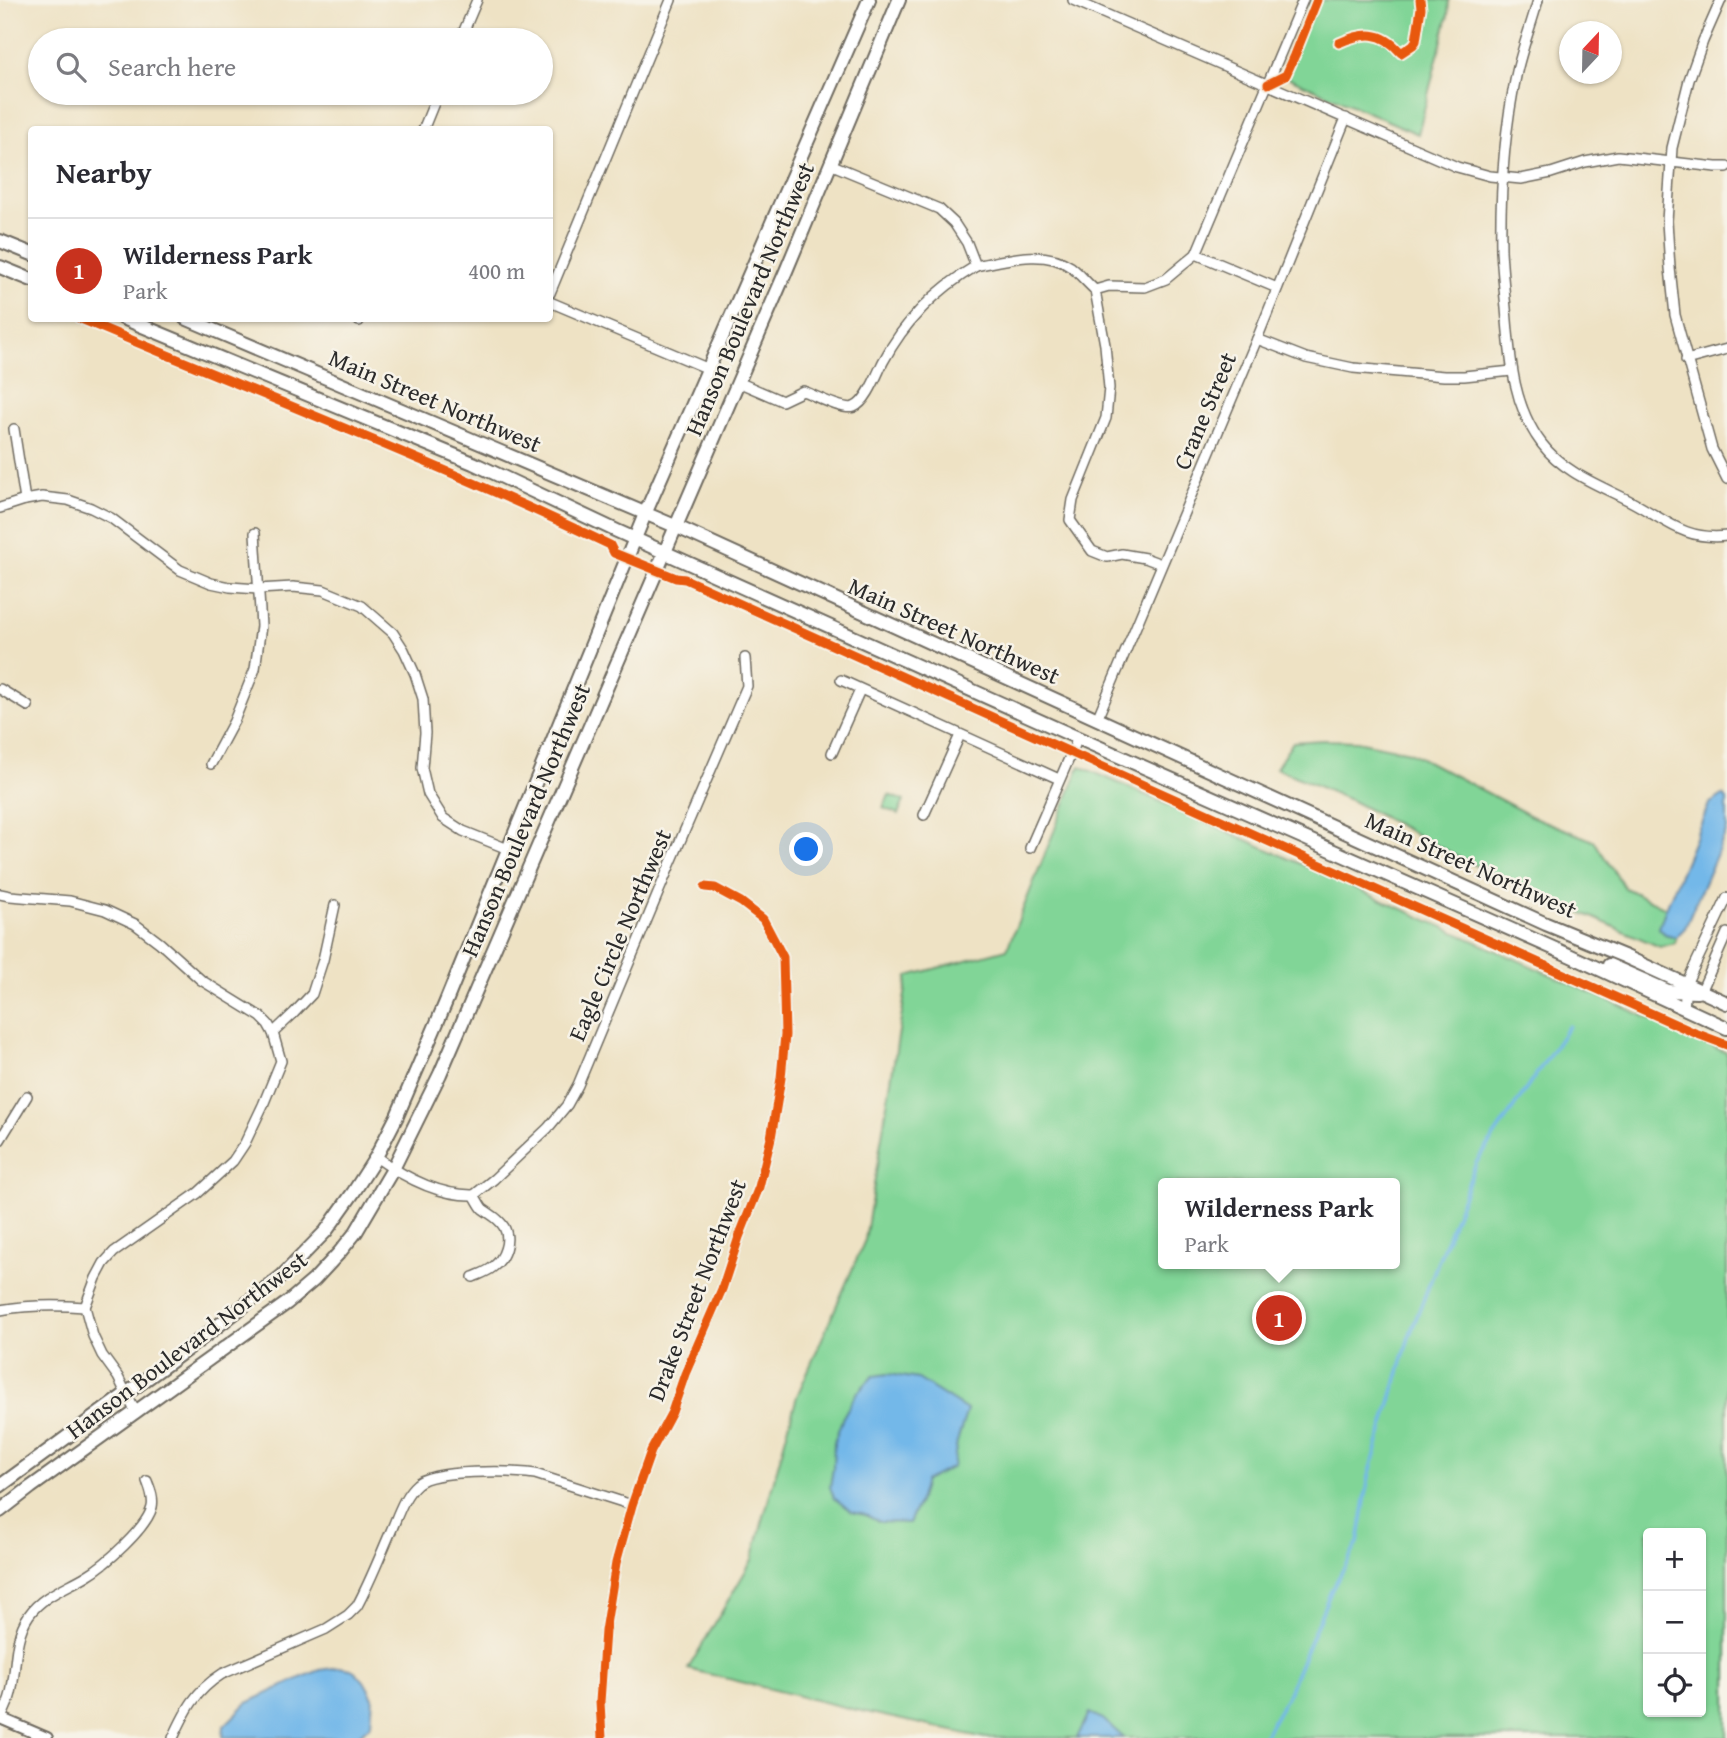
<!DOCTYPE html>
<meta charset="utf-8">
<style>
body{margin:0;font-family:"Gentium Book Plus",serif;background:#f2f2f3;color:#2b2b33}
.controls{position:absolute;right:21px;bottom:21px;display:grid;overflow:hidden;border-radius:7px;box-shadow:0 2px 5px #0004}
.controls button{width:63px;height:63px;display:grid;place-items:center;padding:0;border:0;border-bottom:2px solid #e1e1e2;background:#fff;color:#2b2b33;font:35px sans-serif}
.compass{position:absolute;left:1559px;top:21px;width:63px;height:63px;border-radius:50%;background:#fff;box-shadow:0 2px 5px #0004;rotate:22deg}
.you{position:absolute;left:807px;top:850px;width:24px;height:24px;margin:-18px;border:5px solid #fff;border-radius:50%;background:#1a73e8;box-shadow:0 0 0 10px #1a73e833}
.badge{display:grid;place-items:center;width:46px;height:46px;border-radius:50%;background:#c8321e;color:#fff;font-size:23px;font-weight:700}
.pin{position:absolute;translate:-50% -50%;border:4px solid #fff;box-shadow:0 2px 7px #0006}
.popup{position:absolute;left:1158px;top:1178px;width:242px;height:91px;box-sizing:border-box;display:grid;place-content:center;border-radius:7px;background:#fff;filter:drop-shadow(0 2px 5px #0005);font-size:23px;white-space:nowrap;color:#7c7c81}
.popup b{font-size:26px;color:#2b2b33}
.popup::after{content:'';position:absolute;left:50%;top:100%;margin-left:-14px;border:14px solid transparent;border-top-color:#fff}
.list{margin:0;padding:0;list-style:none}
h2{display:flex;justify-content:space-between;align-items:center;height:91px;margin:0;padding:0 28px;font-size:30px}
h2 small{font-size:23px;font-weight:400;color:#7c7c81}
.list li{display:grid;grid-template-columns:46px 1fr auto;gap:21px;align-items:center;box-sizing:border-box;height:105px;padding:0 28px;border-top:2px solid #e1e1e2}
.list b{display:block;font-size:26px;white-space:nowrap}
.list p{margin:0;font-size:23px;white-space:nowrap;color:#7c7c81}
.list em{font-size:23px;font-style:normal;color:#7c7c81}
.icon{flex:none;width:38px;height:38px;fill:none;stroke:currentColor;stroke-width:2;stroke-linecap:round;stroke-linejoin:round}
.map{position:relative;flex:none;width:1727px;height:1738px;overflow:hidden}
.search{position:absolute;background:#fff;box-shadow:0 2px 5px #0004;left:28px;top:28px;width:525px;height:77px;display:flex;align-items:center;gap:18px;box-sizing:border-box;padding:0 24px;border-radius:38px;color:#7c7c81;font-size:26px}
.panel{position:absolute;background:#fff;box-shadow:0 2px 5px #0004;left:28px;top:126px;width:525px;height:196px;border-radius:7px}
.map>svg:first-child{display:block}
.green{fill:#81d597;stroke:#568061;stroke-width:2;fill-rule:evenodd}
.water{fill:#73b8e9;stroke:#4f728a;stroke-width:2}
.lines{fill:none;stroke-linecap:round;stroke-linejoin:round}
.stream{stroke:#73b8e9;stroke-width:3.5}
.minor-casing{stroke:#6f6b61;stroke-width:12}
.tertiary-casing{stroke:#6f6b61;stroke-width:14}
.secondary-casing{stroke:#6f6b61;stroke-width:16}
.minor{stroke:#fff;stroke-width:9}
.tertiary{stroke:#fff;stroke-width:10}
.secondary{stroke:#fff;stroke-width:12}
.cycleway-casing{stroke:#f7f3e8;stroke-width:13}
.cycleway{stroke:#e8590c;stroke-width:9}
.labels{text-anchor:middle;stroke-width:5;stroke-linejoin:round;paint-order:stroke}
.street-label{font-size:24px;fill:#2b2b2b;stroke:#f7f3e8}
</style>
<div class="map">
<svg width="1727" height="1738" viewBox="0 0 1727 1738">
<rect width="100%" height="100%" fill="#f7f3e8"/>
<filter id="ink" filterUnits="userSpaceOnUse"><feTurbulence type="fractalNoise" baseFrequency=".0143" numOctaves="2"/><feDisplacementMap in="SourceGraphic" scale="14" xChannelSelector="R" yChannelSelector="G"/><feConvolveMatrix kernelMatrix="1 2 1 2 8 2 1 2 1" color-interpolation-filters="sRGB"/></filter>
<filter id="wash" filterUnits="userSpaceOnUse"><feTurbulence type="fractalNoise" baseFrequency=".00686" numOctaves="4" result="noise"/><feDisplacementMap in="SourceGraphic" scale="28" xChannelSelector="R" yChannelSelector="G"/><feGaussianBlur stdDeviation="1.57" result="paint"/><feColorMatrix in="noise" values="0 0 0 0 0 0 0 0 0 0 0 0 0 0 0 0 0 1.4 0 .05"/><feComposite in="paint" operator="in"/></filter>
<g filter="url(#wash)">
<rect width="100%" height="100%" fill="#eee2c4"/>
<g class="green">
<polygon points="1311,0 1449,0 1448,16 1418,134 1289,78 1283,68"/>
<polygon points="1323,740 1357,741 1410,752 1531,816 1594,841 1625,888 1666,908 1659,928 1665,934 1676,937 1675,943 1660,947 1482,869 1352,801 1276,768 1293,742"/>
<path d="M 1080,766 L 1727,1053 L 1727,1738 L 985,1738 L 852,1709 L 688,1669 L 752,1560 L 797,1396 L 865,1240 L 908,976 L 1007,949 ZM 1164,1183 L 1394,1183 L 1394,1264 L 1164,1264 ZM 1648,1533 L 1701,1533 L 1701,1712 L 1648,1712 Z"/>
<polygon points="889,795 904,801 898,814 883,808"/>
</g>
<g class="water">
<polygon points="1723,795 1727,799 1727,829 1725,835 1685,928 1676,937 1665,934 1659,928 1666,908 1709,804"/>
<polygon points="888,1374 918,1379 967,1410 957,1442 953,1467 925,1481 919,1502 909,1523 880,1522 865,1515 852,1512 834,1498 830,1487 833,1468 834,1442 843,1417 856,1394 873,1376"/>
<polygon points="340,1667 351,1669 356,1672 364,1681 373,1697 371,1724 356,1738 223,1737 224,1726 247,1703 298,1679 320,1670"/>
<polygon points="1089,1713 1103,1719 1124,1738 1077,1738"/>
</g>
<g class="lines">
<polyline class="stream" points="1263,1738 1286,1698 1331,1591 1358,1543 1369,1476 1409,1337 1476,1163 1569,1026"/>
</g>
</g>
<g filter="url(#ink)">
<g class="lines">
<defs>
<g id="minor">
<polyline points="1073,0 1457,167 1490,176 1521,179 1551,173 1585,162 1618,156 1716,167 1727,167"/>
<path d="M 1538,0 C 1531,26 1521,51 1516,76 C 1504,133 1500,193 1501,250 C 1502,269 1504,289 1506,308 C 1510,356 1512,405 1542,444 C 1564,473 1599,485 1630,501 C 1665,519 1684,541 1727,536"/>
<polyline points="1721,0 1703,41 1689,80 1672,148 1667,221 1670,268 1675,315 1712,449 1727,479"/>
<polyline points="460,40 477,0"/>
<polyline points="423,130 438,93"/>
<path d="M 830,164 L 939,209 L 954,223 L 967,243 L 976,266 C 1006,260 1044,248 1071,267 C 1080,274 1087,283 1095,290 L 1109,286 L 1145,287 L 1166,279 L 1196,254 L 1277,288"/>
<polyline points="1196,254 1303,0"/>
<polyline points="1095,290 1105,345 1109,388 1106,418 1073,500 1070,520 1092,551 1107,557 1122,554 1145,558 1161,564"/>
<polyline points="550,293 671,0"/>
<polyline points="550,302 709,369"/>
<polyline points="359,318 359,321"/>
<polyline points="1257,339 1306,358 1353,368 1444,376 1464,376 1512,371"/>
<polyline points="1686,360 1727,349"/>
<path d="M 738,382 L 782,401 L 803,391 C 814,395 843,411 854,407 C 867,402 877,374 883,362 C 904,322 937,289 976,266"/>
<polyline points="14,429 25,500"/>
<polyline points="0,508 25,500 42,497 68,500 91,508 111,518 180,570 211,583 230,587 258,589 293,587 323,590 362,606 393,633 404,650 415,674 423,699 425,733 422,768 428,794 443,818 463,831 508,849"/>
<polyline points="841,680 1059,779"/>
<polyline points="0,689 28,706"/>
<polyline points="1097,719 1257,339 1346,118"/>
<polyline points="832,753 860,690"/>
<polyline points="211,764 234,721 255,669 261,626 255,533"/>
<polyline points="924,815 960,735"/>
<polyline points="1030,848 1078,738"/>
<polyline points="0,894 10,896 70,901 105,910 135,924 160,943 201,980 261,1017 268,1024 273,1033 281,1061 263,1105 245,1143 233,1161 198,1193 114,1252 104,1263 96,1278 85,1307 93,1336 102,1355 118,1377 136,1413"/>
<polyline points="1701,992 1727,933"/>
<polyline points="1684,1009 1686,984 1727,898"/>
<polyline points="273,1033 294,1013 312,994 323,960 335,905"/>
<polyline points="0,1140 27,1096"/>
<path d="M 376,1157 C 404,1177 438,1196 474,1195 C 477,1199 480,1206 483,1209 C 491,1215 499,1218 504,1227 C 511,1240 504,1259 493,1267 C 487,1272 480,1274 473,1277"/>
<polyline points="474,1195 494,1179 548,1128 567,1105 578,1085 669,867 747,686 745,658"/>
<path d="M 0,1310 C 28,1305 56,1305 85,1307"/>
<path d="M 1,1718 C 5,1710 9,1702 11,1693 C 17,1667 13,1638 29,1615 C 42,1596 66,1588 86,1576 C 105,1565 147,1528 152,1507 C 154,1498 150,1489 147,1481"/>
<path d="M 173,1738 C 186,1710 195,1691 222,1674 L 326,1629 L 348,1615 L 357,1606 C 370,1582 380,1556 391,1531 C 398,1515 404,1495 417,1484 C 433,1469 512,1471 535,1474 L 632,1505"/>
<polyline points="602,1738 600,1702 605,1631 616,1563 632,1505 651,1451 672,1412 685,1374 722,1289 739,1237 759,1187 771,1138 781,1078 785,1035 783,957 763,919 741,902 715,888 705,887"/>
</g>
<polyline id="tertiary" points="0,1718 47,1738"/>
<g id="secondary">
<polyline points="0,241 32,254"/>
<polyline points="0,267 32,280"/>
<polyline points="123,318 473,463 617,531 1078,738 1571,956 1727,1028"/>
<polyline points="185,318 675,526 1546,924 1626,957 1727,1003"/>
<polyline points="1609,965 1668,991 1697,992"/>
<polyline points="0,1486 201,1339 282,1276 326,1231 353,1193 376,1157 397,1116 445,1004 645,514 869,0"/>
<polyline points="0,1511 31,1487 287,1303 314,1280 339,1253 356,1232 393,1169 440,1074 786,271 899,0"/>
</g>
</defs>
<use href="#minor" class="minor-casing"/>
<use href="#tertiary" class="tertiary-casing"/>
<use href="#secondary" class="secondary-casing"/>
<use href="#minor" class="minor"/>
<use href="#tertiary" class="tertiary"/>
<use href="#secondary" class="secondary"/>
<defs>
<g id="cycleway">
<path d="M 1339,43 C 1364,32 1382,30 1401,53 L 1413,45 L 1416,41 L 1421,8 L 1420,0"/>
<polyline points="1268,84 1286,75 1295,55 1317,0"/>
<path d="M 79,318 C 256,393 436,462 610,545 L 614,553 L 676,578 L 685,579 L 1695,1033 L 1727,1045"/>
<polyline points="602,1738 600,1702 605,1631 616,1563 632,1505 651,1451 672,1412 685,1374 722,1289 739,1237 759,1187 771,1138 781,1078 785,1035 783,957 763,919 741,902 715,888 705,887"/>
</g>
</defs>
<use href="#cycleway" class="cycleway-casing"/>
<use href="#cycleway" class="cycleway"/>
</g>
</g>
<g class="labels">
<g class="street-label">
<text transform="translate(750 299) rotate(-67)" y="8">Hanson Boulevard Northwest</text>
<text transform="translate(435 401) rotate(23)" y="8">Main Street Northwest</text>
<text transform="translate(1205 411) rotate(-67)" y="8">Crane Street</text>
<text transform="translate(954 631) rotate(24)" y="8">Main Street Northwest</text>
<text transform="translate(526 820) rotate(-67)" y="8">Hanson Boulevard Northwest</text>
<text transform="translate(1471 865) rotate(24)" y="8">Main Street Northwest</text>
<text transform="translate(620 935) rotate(-67)" y="8">Eagle Circle Northwest</text>
<text transform="translate(697 1290) rotate(-69)" y="8">Drake Street Northwest</text>
<text transform="translate(187 1345) rotate(-37)" y="8">Hanson Boulevard Northwest</text>
</g>
</g>
</svg>
<div class="controls">
<button>+</button>
<button>−</button>
<button><svg class="icon" aria-label="locate" viewBox="0 0 24 24"><circle cx="12" cy="12" r="6"/><path d="M12 2v4M12 18v4M2 12h4M18 12h4"/></svg></button>
</div>
<svg class="compass" viewBox="-18 -18 36 36"><path d="M0-13l5 13h-10z" fill="#e53935"/><path d="M0 13l5-13h-10z" fill="#7c7c81"/></svg>
<div class="you"></div>
<div class="pin badge" style="left:1279px;top:1318px">1</div>
<div class="popup"><b>Wilderness Park</b>Park</div>
<div class="search"><svg class="icon" aria-label="search" viewBox="0 0 24 24"><circle cx="10" cy="10" r="6"/><path d="M15 15l6 6"/></svg>Search here</div>
<section class="panel">
<h2>Nearby<small></small></h2>
<ul class="list">
<li><span class="badge">1</span><div><b>Wilderness Park</b><p>Park</p></div><em>400 m</em></li>
</ul>
</section>
</div>
